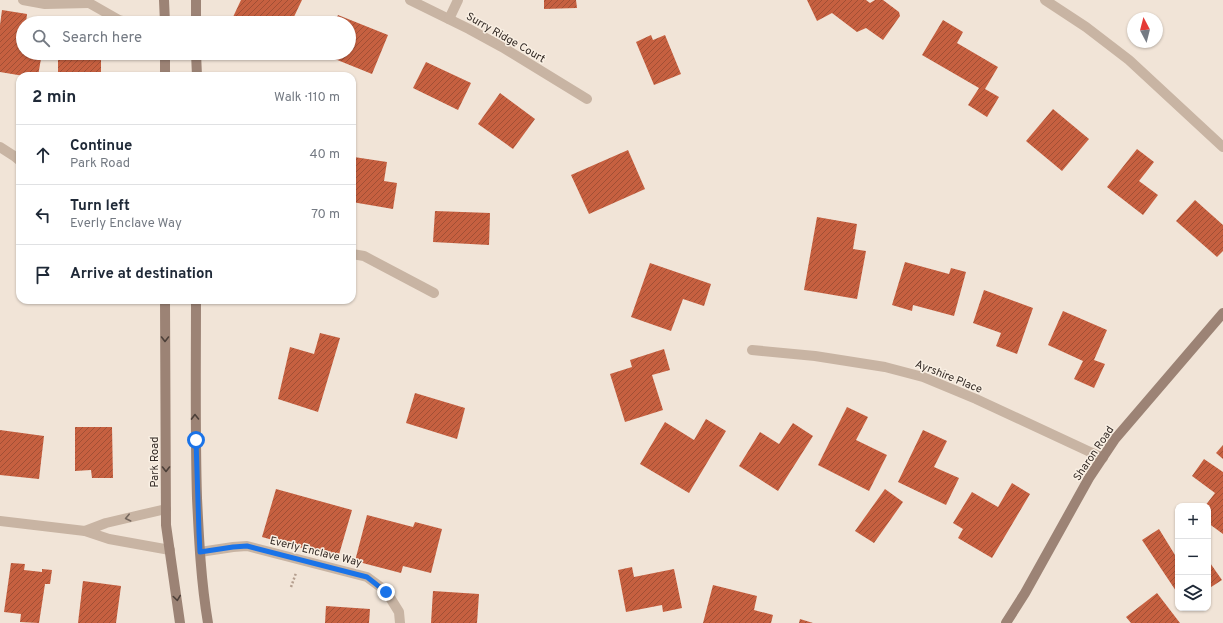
<!DOCTYPE html>
<meta charset="utf-8">
<style>
body{margin:0;font-family:Overpass,sans-serif;background:#f2f2f3;color:#1f2937}
.controls{position:absolute;right:12px;bottom:12px;display:grid;overflow:hidden;border-radius:8px;box-shadow:0 1px 3px #0004}
.controls button{width:36px;height:36px;display:grid;place-items:center;padding:0;border:0;border-bottom:1px solid #e0e1e3;background:#fff;color:#1f2937;font:20px sans-serif}
.compass{position:absolute;left:1127px;top:12px;width:36px;height:36px;border-radius:50%;background:#fff;box-shadow:0 1px 3px #0004;rotate:353deg}
.stop{position:absolute;width:12px;height:12px;margin:-9px;border:3px solid #1a73e8;border-radius:50%;background:#fff}
.stop.end{background:#1a73e8;border-color:#fff;box-shadow:0 1px 4px #0008}
.list{margin:0;padding:0;list-style:none}
h2{display:flex;justify-content:space-between;align-items:center;height:52px;margin:0;padding:0 16px;font-size:17px}
h2 small{font-size:13px;font-weight:400;color:#747a83}
.list li{display:grid;grid-template-columns:26px 1fr auto;gap:12px;align-items:center;box-sizing:border-box;height:60px;padding:0 16px;border-top:1px solid #e0e1e3}
.list b{display:block;font-size:15px;white-space:nowrap}
.list p{margin:0;font-size:13px;white-space:nowrap;color:#747a83}
.list em{font-size:13px;font-style:normal;color:#747a83}
.icon{flex:none;width:22px;height:22px;fill:none;stroke:currentColor;stroke-width:2;stroke-linecap:round;stroke-linejoin:round}
.map{position:relative;flex:none;width:1223px;height:623px;overflow:hidden}
.search{position:absolute;background:#fff;box-shadow:0 1px 3px #0004;left:16px;top:16px;width:340px;height:44px;display:flex;align-items:center;gap:10px;box-sizing:border-box;padding:0 14px;border-radius:22px;color:#747a83;font-size:15px}
.panel{position:absolute;background:#fff;box-shadow:0 1px 3px #0004;left:16px;top:72px;width:340px;height:232px;border-radius:12px}
.map>svg:first-child{display:block}
.building{fill:url(#building-hatch)}
.lines{fill:none;stroke-linecap:round;stroke-linejoin:round}
.path{stroke:#b49e8e;stroke-width:2.5;stroke-dasharray:2 2;stroke-linecap:butt}
.lane{stroke:#c8b4a3;stroke-width:10}
.street{stroke:#c8b4a3;stroke-width:10}
.secondary{stroke:#9c8375;stroke-width:10}
.oneway{stroke:#4d4039}
.oneway2{stroke:#76685e}
.route{stroke:#1a73e8;stroke-width:5}
.labels{text-anchor:middle;stroke-width:3;stroke-linejoin:round;paint-order:stroke}
.street-label{font-size:11px;fill:#332a25;stroke:#f9efe3}
</style>
<div class="map">
<svg width="1223" height="623" viewBox="0 0 1223 623">
<defs>
<pattern id="building-hatch" width="6" height="6" patternUnits="userSpaceOnUse"><rect width="6" height="6" fill="#c66040"/><path d="M-1 1l2-2M0 6l6-6M5 7l2-2" fill="none" stroke="#a14f35"/></pattern>
</defs>
<rect width="100%" height="100%" fill="#f1e4d7"/>
<g class="building">
<polygon points="241,0 302,0 291,23 246,23 233,17"/>
<polygon points="544,0 576,0 577,8 544,9"/>
<polygon points="807,0 866,0 870,3 875,0 883,0 899,12 900,16 883,40 866,28 857,32 832,13 817,21"/>
<polygon points="2,10 27,14 26,23 23,23 23,53 42,53 38,76 24,76 0,72 0,25"/>
<polygon points="338,15 388,35 372,74 320,53 349,53 349,23 334,23"/>
<polygon points="943,20 963,32 957,43 998,67 985,89 999,97 987,117 968,105 979,88 922,55"/>
<polygon points="651,35 653,40 665,35 681,74 654,85 636,42"/>
<rect x="58" y="55" width="43" height="21"/>
<polygon points="426,62 471,83 458,110 413,88"/>
<polygon points="500,93 535,119 513,149 478,124"/>
<polygon points="1053,109 1089,139 1062,171 1026,141"/>
<polygon points="1137,149 1154,162 1139,181 1158,195 1143,215 1107,187"/>
<polygon points="628,150 645,189 589,214 571,175"/>
<polygon points="354,157 387,162 384,181 397,183 393,209 352,202 352,173"/>
<polygon points="1195,200 1223,225 1223,251 1217,257 1176,221"/>
<polygon points="435,211 490,213 489,245 433,242"/>
<polygon points="817,217 857,224 853,249 866,251 857,299 804,290"/>
<polygon points="905,262 949,274 951,268 966,272 954,316 913,305 912,311 892,305"/>
<polygon points="650,263 711,284 704,306 683,299 671,331 631,317"/>
<polygon points="984,290 1033,308 1017,354 996,346 1001,333 973,323"/>
<polygon points="1063,311 1107,330 1094,360 1105,364 1094,388 1074,379 1083,361 1048,345"/>
<polygon points="320,333 340,338 318,412 278,399 290,347 314,354"/>
<polygon points="664,349 670,370 652,375 663,410 625,422 610,374 632,367 630,360"/>
<polygon points="415,393 465,408 457,439 406,423"/>
<polygon points="847,407 868,417 856,440 887,455 869,491 818,465"/>
<polygon points="706,419 726,431 689,493 640,464 665,422 694,440"/>
<polygon points="793,423 813,436 778,491 739,466 760,432 779,444"/>
<polygon points="75,427 112,427 113,478 92,478 91,470 75,471"/>
<polygon points="0,430 44,436 39,479 0,475"/>
<polygon points="923,430 947,441 934,467 959,478 946,505 898,482"/>
<polygon points="1223,445 1223,459 1216,453"/>
<polygon points="1204,459 1223,472 1223,534 1208,523 1208,506 1205,506 1215,493 1192,476"/>
<polygon points="1012,483 1030,494 992,558 958,538 963,529 953,523 972,492 998,507"/>
<polygon points="276,489 352,510 338,558 262,537"/>
<polygon points="885,489 903,502 874,543 855,531"/>
<polygon points="367,515 413,527 415,522 442,529 431,573 403,566 401,573 355,561"/>
<polygon points="1159,529 1175,555 1178,553 1178,594 1142,540"/>
<polygon points="1208,560 1222,580 1208,589"/>
<polygon points="11,563 25,564 24,570 42,572 42,569 52,570 50,584 45,584 39,623 20,622 21,614 4,612"/>
<polygon points="632,567 634,577 674,569 682,608 663,612 662,605 626,612 618,570"/>
<polygon points="83,581 121,586 116,623 78,623"/>
<polygon points="713,585 757,596 754,610 773,615 771,623 703,623"/>
<polygon points="433,591 479,594 477,623 431,623"/>
<polygon points="1157,593 1180,623 1131,623 1126,617"/>
<polygon points="326,606 370,609 369,623 325,623"/>
<polygon points="800,619 813,623 799,623"/>
</g>
<g class="lines">
<polyline class="path" points="291,587 296,573"/>
<polyline class="lane" points="23,0 45,4 89,3"/>
<g class="street">
<polyline points="410,0 469,29 502,47 587,99"/>
<polyline points="1045,0 1086,27 1129,60 1223,147"/>
<polyline points="89,3 119,20 131,23"/>
<polyline points="449,19 458,0"/>
<polyline points="0,147 14,156 20,161"/>
<polyline points="352,254 364,256 434,293"/>
<polyline points="752,350 815,356 885,367 923,377 976,399 1103,458"/>
<polyline points="166,509 106,523 85,531 109,539 170,550"/>
<polyline points="0,521 85,531"/>
<polyline points="200,552 233,547 247,546 367,577 386,591 399,612 400,623"/>
</g>
<g class="secondary">
<polyline points="164,0 165,23"/>
<polyline points="196,0 196,23"/>
<polyline points="165,53 165,76"/>
<polyline points="196,53 197,76"/>
<polyline points="165,300 166,525 180,623"/>
<path d="M 196,300 C 196,366 195,432 197,498 C 199,540 201,582 208,623"/>
<polyline points="1006,623 1025,593 1089,478 1115,439 1223,313"/>
</g>
</g>
<defs><path id="oneway-chevron" d="M-2-3.5L2.5 0L-2 3.5" fill="none" stroke-width="1.6" stroke-linecap="round" stroke-linejoin="round"/></defs>
<g class="oneway">
<use href="#oneway-chevron" transform="translate(165 339) rotate(90)"/>
<use href="#oneway-chevron" transform="translate(195 417) rotate(-91)"/>
<use href="#oneway-chevron" transform="translate(166 469) rotate(90)"/>
<use href="#oneway-chevron" transform="translate(177 598) rotate(82)"/>
</g>
<use class="oneway2" href="#oneway-chevron" transform="translate(128 518) rotate(167)"/>
<g class="lines">
<polyline class="route" points="196,440 199,533 200,552 233,547 247,546 367,577 386,592"/>
</g>
<g class="labels">
<g class="street-label">
<text transform="translate(506 37) rotate(30)" y="4">Surry Ridge Court</text>
<text transform="translate(949 376) rotate(22)" y="4">Ayrshire Place</text>
<text transform="translate(1093 453) rotate(-56)" y="4">Sharon Road</text>
<text transform="translate(154 462) rotate(-90)" y="4">Park Road</text>
<text transform="translate(316 551) rotate(14)" y="4">Everly Enclave Way</text>
</g>
</g>
</svg>
<div class="controls">
<button>+</button>
<button>−</button>
<button><svg class="icon" aria-label="layers" viewBox="0 0 24 24"><path d="M12 4l9 5-9 5-9-5zM3 14l9 5 9-5"/></svg></button>
</div>
<svg class="compass" viewBox="-18 -18 36 36"><path d="M0-13l5 13h-10z" fill="#e53935"/><path d="M0 13l5-13h-10z" fill="#747a83"/></svg>
<div class="stop" style="left:196px;top:440px"></div>
<div class="stop end" style="left:386px;top:592px"></div>
<div class="search"><svg class="icon" aria-label="search" viewBox="0 0 24 24"><circle cx="10" cy="10" r="6"/><path d="M15 15l6 6"/></svg>Search here</div>
<section class="panel">
<h2>2 min<small>Walk · 110 m</small></h2>
<ul class="list">
<li><svg class="icon" aria-label="ahead" viewBox="0 0 24 24"><path d="M12 20V5M6 11l6-6 6 6"/></svg><div><b>Continue</b><p>Park Road</p></div><em>40 m</em></li>
<li><svg class="icon" aria-label="left" viewBox="0 0 24 24"><path d="M17 20v-9H6M10 6l-5 5 5 5"/></svg><div><b>Turn left</b><p>Everly Enclave Way</p></div><em>70 m</em></li>
<li><svg class="icon" aria-label="arrive" viewBox="0 0 24 24"><path d="M6 21V4h12l-3 4 3 4H6"/></svg><div><b>Arrive at destination</b></div></li>
</ul>
</section>
</div>
